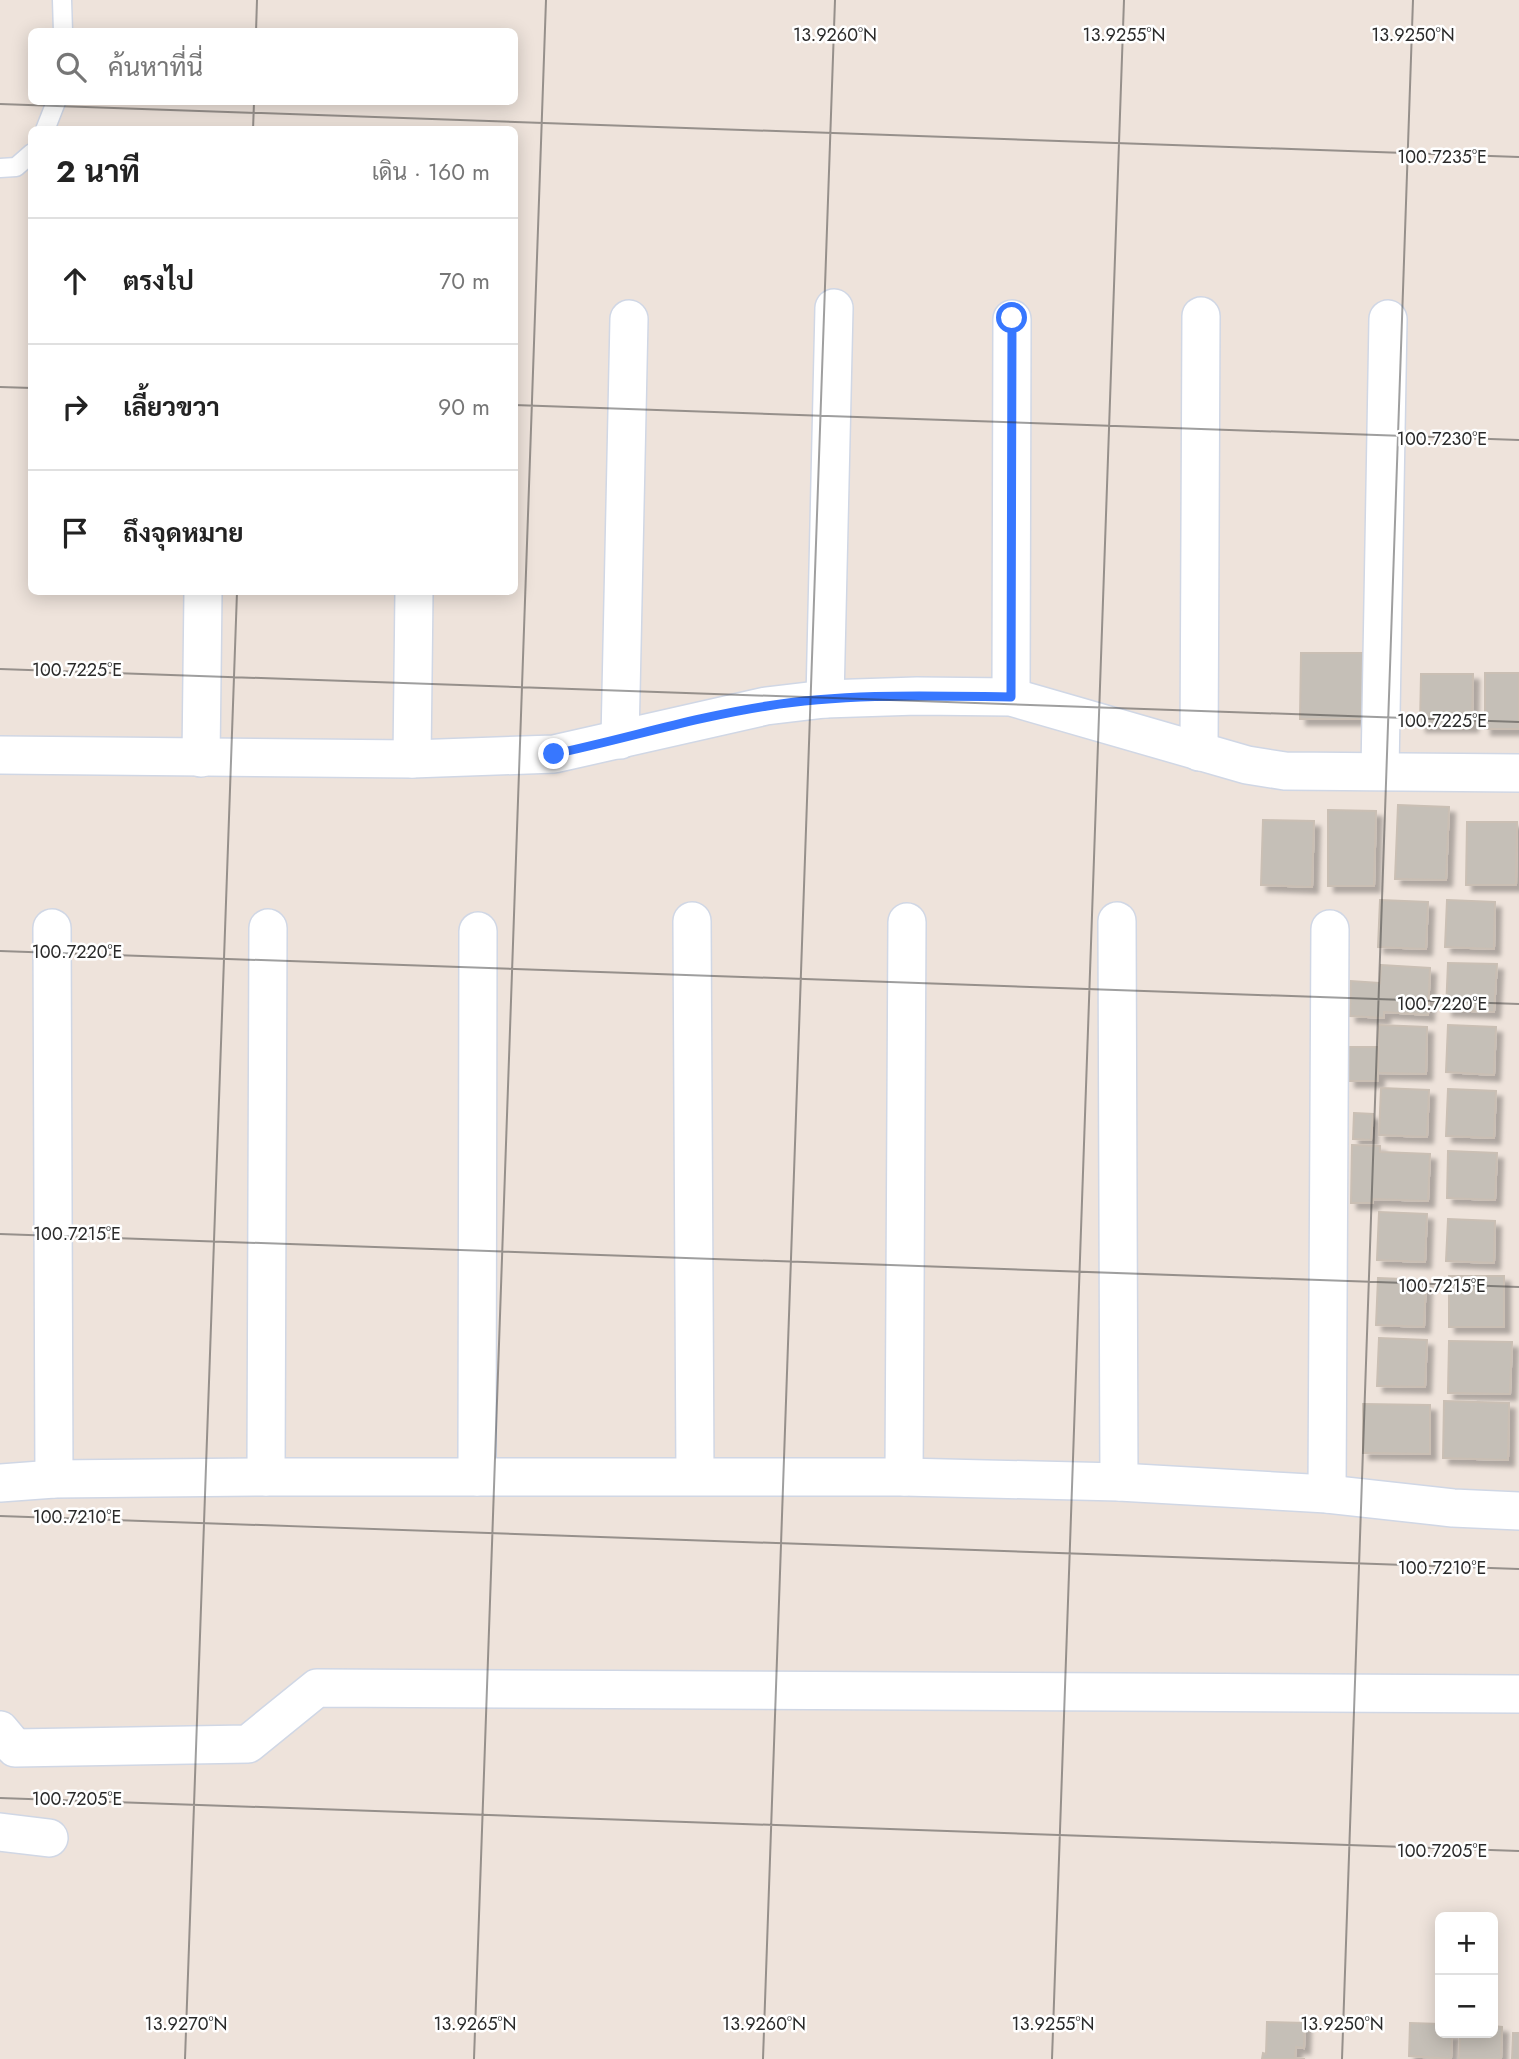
<!DOCTYPE html>
<html lang="th">
<meta charset="utf-8">
<style>
body{margin:0;font-family:Jost,Sarabun,sans-serif;background:#f2f2f2;color:#222}
.controls{position:absolute;right:21px;bottom:21px;display:grid;overflow:hidden;border-radius:10px;box-shadow:0 4px 18px #0003}
.controls button{width:63px;height:63px;display:grid;place-items:center;padding:0;border:0;border-bottom:2px solid #e0e0e0;background:#fff;color:#222;font:35px sans-serif}
.stop{position:absolute;width:21px;height:21px;margin:-16px;border:5px solid #3777ff;border-radius:50%;background:#fff}
.stop.end{background:#3777ff;border-color:#fff;box-shadow:0 2px 7px #0008}
.list{margin:0;padding:0;list-style:none}
h2{display:flex;justify-content:space-between;align-items:center;height:91px;margin:0;padding:0 28px;font-size:30px}
h2 small{font-size:23px;font-weight:400;color:#767676}
.list li{display:grid;grid-template-columns:46px 1fr auto;gap:21px;align-items:center;box-sizing:border-box;height:126px;padding:0 28px;border-top:2px solid #e0e0e0}
.list b{display:block;font-size:26px;white-space:nowrap}
.list em{font-size:23px;font-style:normal;color:#767676}
.icon{flex:none;width:38px;height:38px;fill:none;stroke:currentColor;stroke-width:2;stroke-linecap:round;stroke-linejoin:round}
.map{position:relative;flex:none;width:1519px;height:2059px;overflow:hidden}
.search{position:absolute;background:#fff;box-shadow:0 4px 18px #0003;left:28px;top:28px;width:490px;height:77px;display:flex;align-items:center;gap:18px;box-sizing:border-box;padding:0 24px;border-radius:10px;color:#767676;font-size:26px}
.panel{position:absolute;background:#fff;box-shadow:0 4px 18px #0003;left:28px;top:126px;width:490px;height:469px;border-radius:10px}
.map>svg:first-child{display:block}
.building{fill:#c5bfb7;stroke:#cabfb4;stroke-width:2;filter:url(#shadow)}
.lines{fill:none;stroke-linecap:round;stroke-linejoin:round}
.service-casing{stroke:#d0d7e5;stroke-width:21}
.minor-casing{stroke:#d0d7e5;stroke-width:40}
.service{stroke:#fff;stroke-width:18}
.minor{stroke:#fff;stroke-width:37}
.route{stroke:#3777ff;stroke-width:9}
.ticks{fill:none;stroke:#2a2a2a;stroke-width:2;stroke-opacity:0.45}
.ticks-label{font-size:18px;text-anchor:middle;fill:#2a2a2a;stroke:#fff;stroke-width:5;stroke-linejoin:round;paint-order:stroke}
</style>
<div class="map">
<svg width="1519" height="2059" viewBox="0 0 1519 2059">
<defs>
<filter id="shadow"><feDropShadow dx="6" dy="6" stdDeviation="2" flood-color="#0004"/></filter>
</defs>
<rect width="100%" height="100%" fill="#eee3db"/>
<g class="building">
<polygon points="1301,653 1367,653 1366,719 1300,719"/>
<rect x="1485" y="673" width="34" height="56"/>
<polygon points="1421,674 1473,674 1472,726 1420,726"/>
<polygon points="1398,805 1449,807 1446,880 1395,879"/>
<polygon points="1328,810 1376,811 1374,886 1328,886"/>
<polygon points="1263,820 1314,821 1312,887 1261,885"/>
<polygon points="1467,822 1517,822 1516,885 1466,885"/>
<polygon points="1380,900 1428,902 1426,949 1378,947"/>
<polygon points="1447,900 1495,902 1494,949 1445,947"/>
<polygon points="1448,963 1497,964 1494,1012 1446,1010"/>
<polygon points="1381,965 1430,968 1428,1015 1384,1012 1384,1018 1350,1016 1351,981 1380,983"/>
<polygon points="1379,1025 1427,1027 1426,1074 1378,1073"/>
<polygon points="1448,1025 1496,1027 1494,1075 1446,1072"/>
<rect x="1349" y="1047" width="29" height="34"/>
<polygon points="1381,1088 1429,1090 1427,1137 1379,1135"/>
<polygon points="1448,1089 1496,1091 1494,1138 1446,1136"/>
<polygon points="1354,1113 1373,1114 1371,1140 1353,1139"/>
<polygon points="1352,1145 1380,1146 1380,1152 1430,1154 1428,1201 1373,1199 1373,1203 1351,1203"/>
<polygon points="1448,1151 1497,1153 1495,1200 1447,1198"/>
<polygon points="1379,1212 1427,1214 1425,1262 1377,1260"/>
<polygon points="1448,1219 1495,1221 1494,1263 1446,1261"/>
<rect x="1449" y="1276" width="55" height="51"/>
<polygon points="1378,1278 1426,1280 1424,1327 1376,1325"/>
<polygon points="1379,1338 1427,1340 1425,1387 1377,1386"/>
<polygon points="1449,1341 1512,1342 1510,1394 1448,1393"/>
<polygon points="1444,1401 1509,1403 1508,1460 1443,1458"/>
<polygon points="1363,1404 1430,1405 1430,1454 1363,1453"/>
<polygon points="1267,2022 1305,2023 1304,2048 1296,2047 1295,2058 1305,2059 1262,2059 1263,2053 1266,2054"/>
<polygon points="1410,2023 1440,2024 1440,2033 1493,2033 1493,2026 1502,2027 1501,2059 1459,2059 1460,2034 1452,2034 1451,2059 1409,2056"/>
<polygon points="1513,2033 1519,2033 1519,2059 1512,2059"/>
</g>
<g class="lines">
<defs>
<g id="service">
<polyline points="62,0 63,32"/>
<polyline points="45,130 56,102"/>
<polyline points="0,168 16,167 32,153"/>
</g>
<g id="minor">
<polyline points="1011,697 1012,319"/>
<polyline points="825,699 834,308"/>
<polyline points="620,740 629,319"/>
<polyline points="1199,752 1201,316"/>
<polyline points="0,755 412,759 554,754 766,706 825,699 917,696 1011,697 1247,765 1285,771 1519,773"/>
<polyline points="201,758 203,592"/>
<polyline points="412,759 414,592"/>
<polyline points="1380,771 1388,319"/>
<polyline points="692,921 695,1476"/>
<polyline points="1117,921 1119,1482"/>
<polyline points="52,928 54,1479"/>
<polyline points="266,1477 268,928"/>
<polyline points="477,1477 478,931"/>
<polyline points="904,1477 907,922"/>
<polyline points="0,1483 54,1479 266,1477 904,1477 1119,1482 1327,1494 1453,1508 1519,1511"/>
<polyline points="1327,1494 1330,929"/>
<polyline points="0,1730 15,1748 248,1744 317,1688 1519,1694"/>
<polyline points="0,1832 49,1838"/>
</g>
</defs>
<use href="#service" class="service-casing"/>
<use href="#minor" class="minor-casing"/>
<use href="#service" class="service"/>
<use href="#minor" class="minor"/>
</g>
<g class="lines">
<path class="route" d="M 554,754 C 625,739 695,717 767,706 C 847,693 930,696 1011,697 L 1012,318"/>
</g>
<path class="ticks" d="M 256,32 L 257,0M 0,104 L 1519,157M 253,130 L 254,102M 0,387 L 32,388M 514,405 L 1519,440M 0,669 L 1519,722M 0,951 L 1519,1004M 0,1234 L 1519,1287M 0,1516 L 1519,1569M 0,1798 L 1519,1851M 185,2059 L 237,592M 474,2059 L 546,0M 763,2059 L 835,0M 1052,2059 L 1124,0M 1342,2059 L 1413,0"/>
<g class="ticks-label">
<text x="835" y="41">13.9260°N</text>
<text x="1124" y="41">13.9255°N</text>
<text x="1413" y="41">13.9250°N</text>
<text x="1442" y="163">100.7235°E</text>
<text x="1442" y="445">100.7230°E</text>
<text x="77" y="676">100.7225°E</text>
<text x="1442" y="727">100.7225°E</text>
<text x="77" y="958">100.7220°E</text>
<text x="1442" y="1010">100.7220°E</text>
<text x="77" y="1240">100.7215°E</text>
<text x="1442" y="1292">100.7215°E</text>
<text x="77" y="1523">100.7210°E</text>
<text x="1442" y="1574">100.7210°E</text>
<text x="77" y="1805">100.7205°E</text>
<text x="1442" y="1857">100.7205°E</text>
<text x="186" y="2030">13.9270°N</text>
<text x="475" y="2030">13.9265°N</text>
<text x="764" y="2030">13.9260°N</text>
<text x="1053" y="2030">13.9255°N</text>
<text x="1342" y="2030">13.9250°N</text>
</g>
</svg>
<div class="controls">
<button>+</button>
<button>−</button>
</div>
<div class="stop" style="left:1012px;top:318px"></div>
<div class="stop end" style="left:554px;top:754px"></div>
<div class="search"><svg class="icon" aria-label="search" viewBox="0 0 24 24"><circle cx="10" cy="10" r="6"/><path d="M15 15l6 6"/></svg>ค้นหาที่นี่</div>
<section class="panel">
<h2>2 นาที<small>เดิน · 160 m</small></h2>
<ul class="list">
<li><svg class="icon" aria-label="ahead" viewBox="0 0 24 24"><path d="M12 20V5M6 11l6-6 6 6"/></svg><div><b>ตรงไป</b></div><em>70 m</em></li>
<li><svg class="icon" aria-label="right" viewBox="0 0 24 24"><path d="M7 20v-9h11M14 6l5 5-5 5"/></svg><div><b>เลี้ยวขวา</b></div><em>90 m</em></li>
<li><svg class="icon" aria-label="arrive" viewBox="0 0 24 24"><path d="M6 21V4h12l-3 4 3 4H6"/></svg><div><b>ถึงจุดหมาย</b></div></li>
</ul>
</section>
</div>
